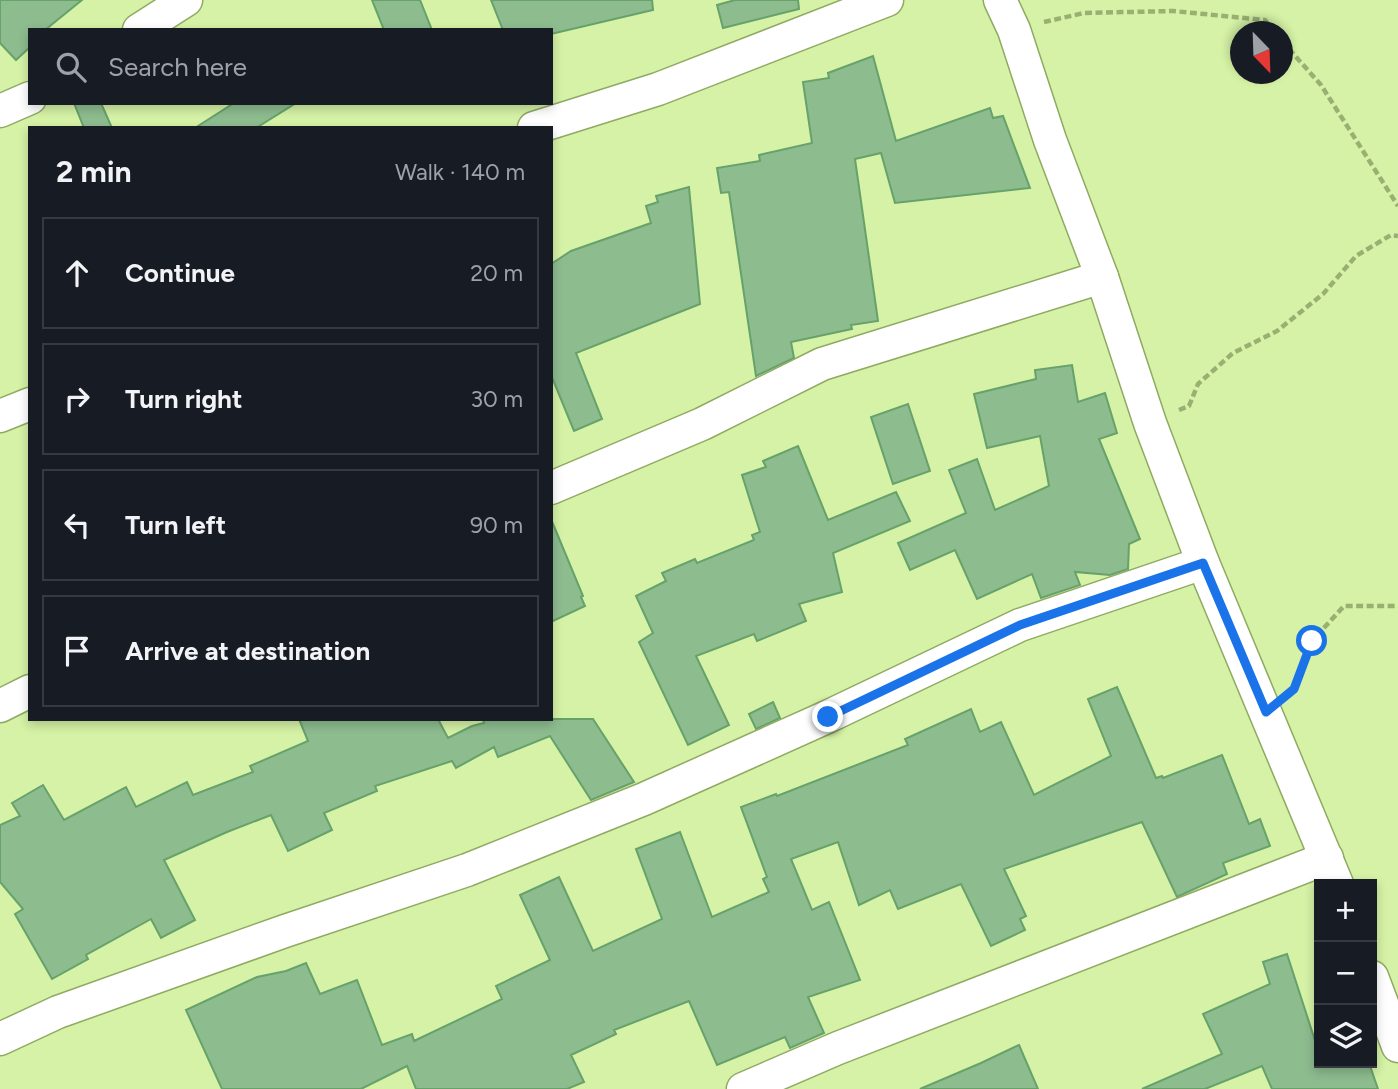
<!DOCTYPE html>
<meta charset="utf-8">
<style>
body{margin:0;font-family:Figtree,sans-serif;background:#242831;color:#f1f3f6}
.controls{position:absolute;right:21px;bottom:21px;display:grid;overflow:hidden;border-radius:0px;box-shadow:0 4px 10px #0003}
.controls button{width:63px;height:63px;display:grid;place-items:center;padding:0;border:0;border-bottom:2px solid #363941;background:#171b24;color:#f1f3f6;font:35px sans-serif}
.compass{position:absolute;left:1230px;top:21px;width:63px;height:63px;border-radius:50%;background:#171b24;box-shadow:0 4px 10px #0003;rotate:157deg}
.stop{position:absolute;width:21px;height:21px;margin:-16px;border:5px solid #1a73e8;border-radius:50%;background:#fff}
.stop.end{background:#1a73e8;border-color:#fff;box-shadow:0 2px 7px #0008}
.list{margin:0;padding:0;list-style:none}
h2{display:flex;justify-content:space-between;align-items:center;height:91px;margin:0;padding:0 28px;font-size:30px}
h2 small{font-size:23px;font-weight:400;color:#9ea1a6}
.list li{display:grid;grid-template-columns:46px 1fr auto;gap:21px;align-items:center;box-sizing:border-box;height:112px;margin:0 14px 14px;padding:0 14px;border:2px solid #363941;border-radius:0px}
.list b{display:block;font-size:26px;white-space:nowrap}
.list em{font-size:23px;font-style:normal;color:#9ea1a6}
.icon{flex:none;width:38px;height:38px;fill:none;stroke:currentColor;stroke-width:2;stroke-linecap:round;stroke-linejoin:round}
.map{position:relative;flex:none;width:1398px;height:1089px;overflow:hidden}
.search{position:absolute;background:#171b24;box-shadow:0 4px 10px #0003;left:28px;top:28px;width:525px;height:77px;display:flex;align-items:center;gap:18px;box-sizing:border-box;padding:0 24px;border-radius:0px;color:#9ea1a6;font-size:26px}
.panel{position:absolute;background:#171b24;box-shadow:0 4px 10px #0003;left:28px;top:126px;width:525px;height:595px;border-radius:0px}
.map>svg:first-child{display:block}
.building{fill:#8dbc8f;stroke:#66a26a;stroke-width:2}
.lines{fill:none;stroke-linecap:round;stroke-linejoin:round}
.minor-casing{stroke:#8faa62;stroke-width:35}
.path{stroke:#99b073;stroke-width:4.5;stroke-dasharray:7 3.5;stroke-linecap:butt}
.minor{stroke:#fff;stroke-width:32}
.route{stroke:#1a73e8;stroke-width:9}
</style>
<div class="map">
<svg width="1398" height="1089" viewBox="0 0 1398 1089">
<rect width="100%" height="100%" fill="#d5f2a6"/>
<g class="building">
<polygon points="0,0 82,0 45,30 30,30 30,47 16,60 0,43"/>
<polygon points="372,0 420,0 432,30 384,30"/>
<polygon points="491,0 652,0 653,10 551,34 551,30 503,30"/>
<polygon points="735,0 798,0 799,9 723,28 717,5"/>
<polygon points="873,56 896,141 990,108 993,118 1003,116 1030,188 895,203 881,153 855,159 878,321 851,325 852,329 791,342 794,358 756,376 729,192 721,193 717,168 760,161 759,155 812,143 803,82 829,78 828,73"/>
<polygon points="74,103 101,103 112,128 84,128"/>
<polygon points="234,103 296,103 256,128 195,128"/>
<polygon points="689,187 700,304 576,353 602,419 574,431 551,375 551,264 571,251 651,223 646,206 658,202 656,196"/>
<polygon points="1072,365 1078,402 1105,393 1117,433 1099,439 1140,539 1129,544 1128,569 1110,575 1075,572 1080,585 1041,598 1032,574 977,599 955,550 910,570 898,543 966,513 949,470 977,459 995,510 1049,486 1040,436 987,448 974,394 1036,379 1035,370"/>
<polygon points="908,404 930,471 893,484 871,417"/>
<polygon points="798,446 828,520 896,492 910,521 833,553 842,592 799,604 806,621 757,641 754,634 696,656 729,725 688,745 639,642 653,633 636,596 666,581 662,573 695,559 697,563 754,540 752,535 760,532 742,475 766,467 763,461"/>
<polygon points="551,519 583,596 581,597 585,606 551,622"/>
<polygon points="1117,687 1156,778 1162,776 1163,778 1222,755 1249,824 1260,819 1270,846 1223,863 1227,874 1177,897 1142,822 1004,869 1026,916 1020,919 1025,930 991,946 961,884 898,909 890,890 859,905 838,842 791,859 812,910 829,902 860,980 808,997 824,1033 790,1048 785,1037 717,1065 689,1001 614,1030 616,1034 571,1055 584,1082 567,1089 416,1089 407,1066 361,1089 222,1089 186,1010 257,977 286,971 306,963 320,994 357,980 382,1045 412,1034 414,1041 502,999 496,986 550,960 520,895 559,877 593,951 662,919 636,849 680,832 712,917 769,892 763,879 767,877 741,807 776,794 777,796 908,745 905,739 971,709 980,732 1001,722 1034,795 1111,756 1088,699"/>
<polygon points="773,702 780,718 756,729 749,714"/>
<polygon points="299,719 438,719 448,738 472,726 484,723 483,719 593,719 634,782 591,800 550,736 498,757 494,747 456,768 452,761 375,786 377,791 324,813 332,830 288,851 271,815 227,832 164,860 195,920 161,938 151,919 86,955 88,959 52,979 15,914 23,909 0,882 0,825 20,816 12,803 43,785 64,820 126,787 136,807 187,782 193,795 253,772 250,766 308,741"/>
<polygon points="1287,954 1319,1053 1319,1063 1369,1063 1378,1089 1272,1089 1262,1066 1205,1089 1142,1089 1222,1054 1203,1014 1270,984 1263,962"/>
<polygon points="1019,1045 1038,1089 920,1089 981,1063"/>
</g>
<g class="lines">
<defs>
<g id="minor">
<polyline points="1000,0 1014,30 1050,140 1102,277 1150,423 1203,563 1337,884"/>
<polyline points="139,30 186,0"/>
<polyline points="0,111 30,98"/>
<polyline points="534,128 658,89 887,0"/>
<polyline points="0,416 30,404"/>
<polyline points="551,488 702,424 822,364 1102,277"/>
<polyline points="0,706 30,691"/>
<polyline points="1372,977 1398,1046"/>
<polyline points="0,1039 58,1012 285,931 467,870 644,799 827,717 1020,625 1203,563"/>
<polyline points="743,1089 838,1048 1327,858"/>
</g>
</defs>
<use href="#minor" class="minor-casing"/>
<g class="path">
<polyline points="1044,22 1084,13 1173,11 1265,20 1275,32"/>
<polyline points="1282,41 1321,85 1398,206"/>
<polyline points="1179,410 1189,406 1198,384 1233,353 1277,331 1323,294 1356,256 1391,235 1398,236"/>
<polyline points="1291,692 1295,689 1312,641 1344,606 1398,606"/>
</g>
<use href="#minor" class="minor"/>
</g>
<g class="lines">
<polyline class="route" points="828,717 1020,625 1203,563 1266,712 1294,689 1312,641"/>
</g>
</svg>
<div class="controls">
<button>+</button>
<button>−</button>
<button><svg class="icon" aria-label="layers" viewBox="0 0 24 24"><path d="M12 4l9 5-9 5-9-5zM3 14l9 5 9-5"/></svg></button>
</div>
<svg class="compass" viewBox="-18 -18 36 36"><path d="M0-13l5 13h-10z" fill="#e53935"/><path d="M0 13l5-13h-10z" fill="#9ea1a6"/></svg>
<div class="stop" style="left:1312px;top:641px"></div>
<div class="stop end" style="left:828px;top:717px"></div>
<div class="search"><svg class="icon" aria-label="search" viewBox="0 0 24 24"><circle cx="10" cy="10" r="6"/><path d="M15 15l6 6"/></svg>Search here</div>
<section class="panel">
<h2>2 min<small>Walk · 140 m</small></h2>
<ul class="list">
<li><svg class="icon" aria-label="ahead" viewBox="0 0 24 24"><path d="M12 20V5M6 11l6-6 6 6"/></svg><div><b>Continue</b></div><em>20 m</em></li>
<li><svg class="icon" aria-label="right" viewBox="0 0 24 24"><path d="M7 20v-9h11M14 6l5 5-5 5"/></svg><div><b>Turn right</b></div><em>30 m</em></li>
<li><svg class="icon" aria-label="left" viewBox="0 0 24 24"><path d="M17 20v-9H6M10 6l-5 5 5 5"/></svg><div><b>Turn left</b></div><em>90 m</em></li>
<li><svg class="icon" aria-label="arrive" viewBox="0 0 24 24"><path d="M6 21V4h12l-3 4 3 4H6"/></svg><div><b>Arrive at destination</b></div></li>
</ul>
</section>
</div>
